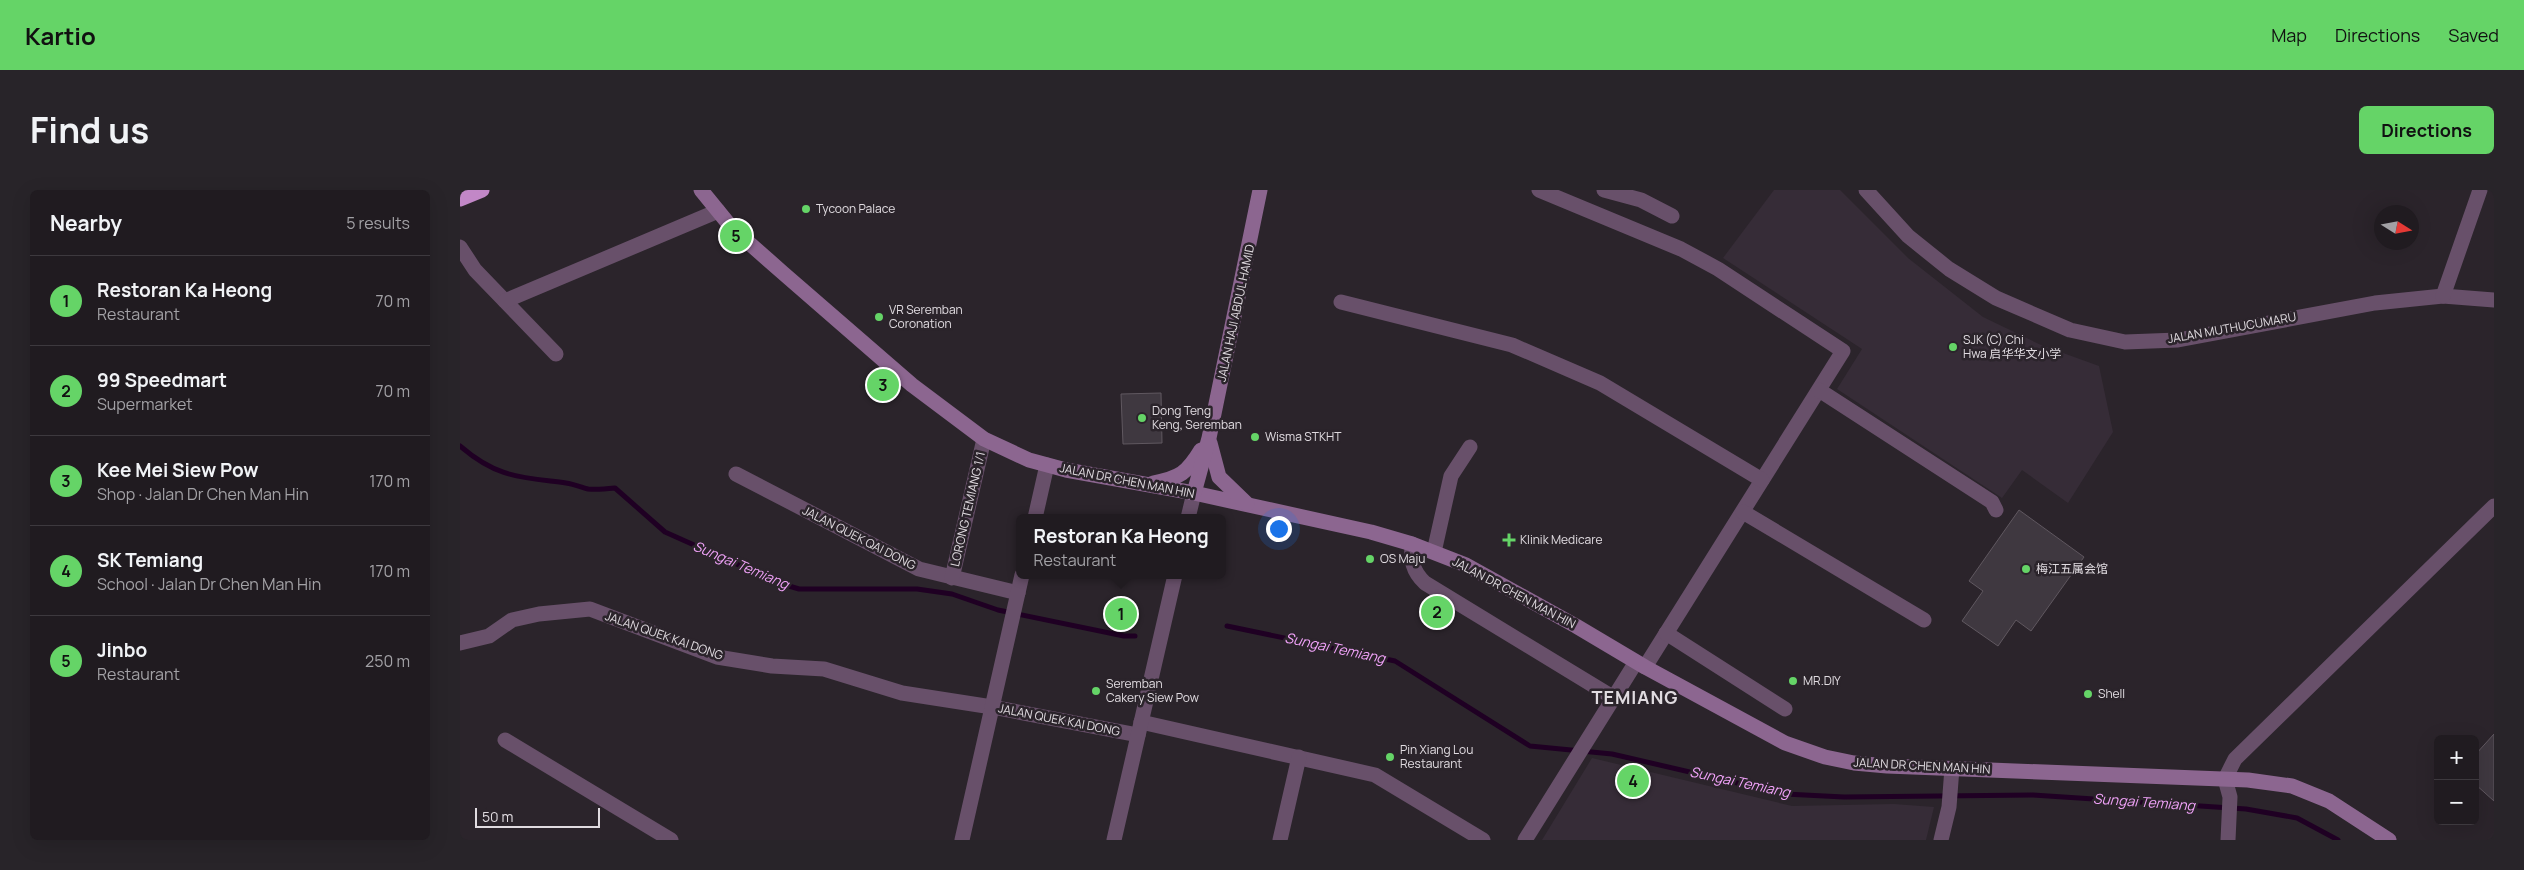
<!DOCTYPE html>
<meta charset="utf-8">
<style>
body{margin:0;font-family:Manrope,"Noto Sans SC",sans-serif;background:#282429;color:#f1f3f6}
.controls{position:absolute;right:15px;bottom:15px;display:grid;overflow:hidden;border-radius:8px;box-shadow:0 5px 20px #0002}
.controls button{width:45px;height:45px;display:grid;place-items:center;padding:0;border:0;border-bottom:1px solid #3d393e;background:#201b20;color:#f1f3f6;font:25px sans-serif}
.compass{position:absolute;left:1914px;top:15px;width:45px;height:45px;border-radius:50%;background:#201b20;box-shadow:0 5px 20px #0002;rotate:101deg}
.scale{position:absolute;left:15px;bottom:12px;width:125px;box-sizing:border-box;padding-left:5px;border:2px solid #e0dbe0;border-top:0;font-size:14px;line-height:18px;white-space:nowrap;color:#e0dbe0;-webkit-text-stroke:4px #2b242b;paint-order:stroke}
.you{position:absolute;left:818px;top:338px;width:18px;height:18px;margin:-12px;border:4px solid #fff;border-radius:50%;background:#1a73e8;box-shadow:0 0 0 8px #1a73e833}
.badge{display:grid;place-items:center;width:32px;height:32px;border-radius:50%;background:#65d467;color:#111;font-size:16px;font-weight:700}
.pin{position:absolute;translate:-50% -50%;border:2px solid #fff;box-shadow:0 1px 5px #0006}
.popup{position:absolute;left:556px;top:324px;width:210px;height:65px;box-sizing:border-box;display:grid;place-content:center;border-radius:8px;background:#201b20;filter:drop-shadow(0 1px 4px #0005);font-size:16px;white-space:nowrap;color:#a2a1a5}
.popup b{font-size:19px;color:#f1f3f6}
.popup::after{content:'';position:absolute;left:50%;top:100%;margin-left:-10px;border:10px solid transparent;border-top-color:#201b20}
.list{margin:0;padding:0;list-style:none}
h2{display:flex;justify-content:space-between;align-items:center;height:65px;margin:0;padding:0 20px;font-size:21px}
h2 small{font-size:16px;font-weight:400;color:#a2a1a5}
.list li{display:grid;grid-template-columns:32px 1fr auto;gap:15px;align-items:center;box-sizing:border-box;height:90px;padding:0 20px;border-top:1px solid #3d393e}
.list b{display:block;font-size:19px;white-space:nowrap}
.list p{margin:0;font-size:16px;white-space:nowrap;color:#a2a1a5}
.list em{font-size:16px;font-style:normal;color:#a2a1a5}
.map{position:relative;flex:none;width:2034px;height:650px;overflow:hidden;border-radius:8px}
header{display:flex;align-items:center;gap:30px;box-sizing:border-box;height:70px;padding:0 25px;background:#65d467;color:#111}
header strong{font-size:24px}
nav{display:flex;gap:28px;margin-inline-start:auto;font-size:18px}
.intro{display:flex;align-items:center;justify-content:space-between;box-sizing:border-box;height:120px;padding:0 30px}
h1{margin:0;font-size:35px}
.button{padding:12px 22px;border-radius:8px;background:#65d467;color:#111;font-size:18px;font-weight:700}
main{display:flex;gap:30px;padding:0 30px}
aside{flex:1;background:#201b20;border-radius:8px;box-shadow:0 5px 20px #0002}
.map>svg:first-child{display:block}
.built{fill:#362c37}
.lines{fill:none;stroke-linecap:round;stroke-linejoin:round}
.stream{stroke:#1f0023;stroke-width:5}
.building{fill:#3f3840;stroke:#605860}
.street{stroke:#68506a;stroke-width:15}
.secondary{stroke:#8c6690;stroke-width:15}
.highway{stroke:#c287c7;stroke-width:15}
.poi-dot{fill:#65d467;stroke:#2b242b;stroke-width:2}
.labels{text-anchor:middle;stroke-width:5;stroke-linejoin:round;paint-order:stroke}
.poi-label{font-size:12px;fill:#e0dbe0;stroke:#2b242b;text-anchor:start}
.street-label{font-size:12px;fill:#e0dbe0;stroke:#2b242b}
.water-label{font-size:14px;font-style:italic;fill:#f0a2f8;stroke:#2b242b}
.district-label{font-size:18px;font-weight:bold;letter-spacing:1px;fill:#e0dbe0;stroke:#2b242b}
</style>
<header>
<strong>Kartio</strong>
<nav><a>Map</a><a>Directions</a><a>Saved</a></nav>
</header>
<div class="intro"><h1>Find us</h1><a class="button">Directions</a></div>
<main>
<aside>
<h2>Nearby<small>5 results</small></h2>
<ul class="list">
<li><span class="badge">1</span><div><b>Restoran Ka Heong</b><p>Restaurant</p></div><em>70 m</em></li>
<li><span class="badge">2</span><div><b>99 Speedmart</b><p>Supermarket</p></div><em>70 m</em></li>
<li><span class="badge">3</span><div><b>Kee Mei Siew Pow</b><p>Shop · Jalan Dr Chen Man Hin</p></div><em>170 m</em></li>
<li><span class="badge">4</span><div><b>SK Temiang</b><p>School · Jalan Dr Chen Man Hin</p></div><em>170 m</em></li>
<li><span class="badge">5</span><div><b>Jinbo</b><p>Restaurant</p></div><em>250 m</em></li>
</ul>
</aside>
<div class="map">
<svg width="2034" height="650" viewBox="0 0 2034 650">
<rect width="100%" height="100%" fill="#2b242b"/>
<g class="built">
<polygon points="1314,0 1380,0 1448,68 1523,127 1581,155 1639,176 1653,242 1608,313 1562,280 1542,308 1377,199 1402,159 1263,68"/>
<polygon points="1132,568 1332,616 1434,614 1474,617 1466,650 1082,650"/>
</g>
<g class="lines">
<g class="stream">
<path d="M 0,256 C 37,288 60,287 106,293 C 113,294 121,297 128,299 C 136,300 146,299 155,298 L 205,342 L 319,393 L 339,399 L 457,399 L 492,404 L 538,420 L 664,446 L 675,446"/>
<polyline points="767,436 935,471 1070,556 1152,564 1325,604 1384,607 1573,605 1786,619 1837,628 1878,650"/>
</g>
</g>
<g class="building">
<polygon points="701,203 702,253 663,254 661,204"/>
<polygon points="1559,320 1624,367 1571,441 1556,430 1538,456 1502,431 1523,401 1509,391"/>
<polygon points="2034,544 2034,611 2015,594 2015,565"/>
</g>
<g class="lines">
<g class="street">
<polyline points="1079,0 1221,59 1258,79 1383,161 1185,477"/>
<polyline points="1144,0 1181,10 1212,26"/>
<polyline points="1406,0 1448,46 1489,79 1536,108 1610,140 1665,152 1718,150 1915,113 1983,106 2034,110"/>
<polyline points="0,57 15,80 96,164"/>
<polyline points="1983,106 2020,0"/>
<polyline points="45,111 258,21"/>
<polyline points="881,112 1052,155 1140,193 1302,290"/>
<polyline points="1359,200 1532,312 1536,320"/>
<polyline points="276,284 459,379 558,403"/>
<polyline points="1283,322 1464,430"/>
<polyline points="575,328 587,275"/>
<polyline points="728,328 734,303"/>
<path d="M 952,354 C 951,370 952,381 965,393 L 1154,508"/>
<polyline points="974,362 991,286 1010,257"/>
<polyline points="492,388 524,249"/>
<polyline points="1206,443 1325,519"/>
<polyline points="0,453 29,446 52,430 79,424 130,419 257,467 312,476 364,479 442,503 532,517 678,545"/>
<polyline points="681,532 915,585 1023,650"/>
<polyline points="45,550 211,650"/>
<polyline points="502,650 562,385"/>
<polyline points="654,650 715,385"/>
<polyline points="820,650 839,567"/>
<polyline points="1065,650 1176,472"/>
<polyline points="1481,650 1489,617 1492,578"/>
<polyline points="1768,650 1770,607 1765,589 1775,569 2034,316"/>
</g>
<g class="secondary">
<polyline points="241,0 272,38 323,83 452,195 524,249 569,270 606,280 734,303 911,342 952,354 1006,375 1116,436 1185,477 1325,553 1365,567 1394,573 1427,576 1788,590 1832,596 1869,611 1929,650"/>
<polyline points="750,253 759,287 787,314"/>
<path d="M 693,293 C 720,288 727,283 741,260"/>
<polyline points="734,303 749,248 800,0"/>
</g>
<polyline class="highway" points="0,9 22,0"/>
</g>
<g class="poi-dot">
<circle cx="346" cy="19" r="5"/>
<circle cx="419" cy="127" r="5"/>
<circle cx="1493" cy="157" r="5"/>
<circle cx="682" cy="228" r="5"/>
<circle cx="795" cy="247" r="5"/>
<path d="M1046.5 342.5h5v5h5v5h-5v5h-5v-5h-5v-5h5z"/>
<circle cx="910" cy="369" r="5"/>
<circle cx="1566" cy="379" r="5"/>
<circle cx="1333" cy="491" r="5"/>
<circle cx="636" cy="501" r="5"/>
<circle cx="1628" cy="504" r="5"/>
<circle cx="930" cy="567" r="5"/>
</g>
<g class="labels">
<g class="poi-label">
<text x="356" y="23">Tycoon Palace</text>
<text x="429" y="124">VR Seremban<tspan x="429" dy="14">Coronation</tspan></text>
<text x="1503" y="154">SJK (C) Chi<tspan x="1503" dy="14">Hwa 启华华文小学</tspan></text>
<text x="692" y="225">Dong Teng<tspan x="692" dy="14">Keng, Seremban</tspan></text>
<text x="805" y="251">Wisma STKHT</text>
<text x="1060" y="354">Klinik Medicare</text>
<text x="920" y="373">OS Maju</text>
<text x="1576" y="383">梅江五属会馆</text>
<text x="1343" y="495">MR.DIY</text>
<text x="646" y="498">Seremban<tspan x="646" dy="14">Cakery Siew Pow</tspan></text>
<text x="1638" y="508">Shell</text>
<text x="940" y="564">Pin Xiang Lou<tspan x="940" dy="14">Restaurant</tspan></text>
</g>
<g class="street-label">
<text transform="translate(776 123) rotate(-78)" y="4">JALAN HAJI ABDUL HAMID</text>
<text transform="translate(1772 138) rotate(-10)" y="4">JALAN MUTHUCUMARU</text>
<text transform="translate(667 291) rotate(11)" y="4">JALAN DR CHEN MAN HIN</text>
<text transform="translate(508 319) rotate(-77)" y="4">LORONG TEMIANG 1/1</text>
<text transform="translate(399 348) rotate(27)" y="4">JALAN QUEK QAI DONG</text>
<text transform="translate(1054 403) rotate(28)" y="4">JALAN DR CHEN MAN HIN</text>
<text transform="translate(204 446) rotate(19)" y="4">JALAN QUEK KAI DONG</text>
<text transform="translate(599 530) rotate(11)" y="4">JALAN QUEK KAI DONG</text>
<text transform="translate(1462 576) rotate(3)" y="4">JALAN DR CHEN MAN HIN</text>
</g>
<g class="water-label">
<text transform="translate(281 375) rotate(23)" y="5">Sungai Temiang</text>
<text transform="translate(875 458) rotate(12)" y="5">Sungai Temiang</text>
<text transform="translate(1280 592) rotate(12)" y="5">Sungai Temiang</text>
<text transform="translate(1684 612) rotate(4)" y="5">Sungai Temiang</text>
</g>
<g class="district-label">
<text x="1175" y="514">TEMIANG</text>
</g>
</g>
</svg>
<div class="controls">
<button>+</button>
<button>−</button>
</div>
<svg class="compass" viewBox="-18 -18 36 36"><path d="M0-13l5 13h-10z" fill="#e53935"/><path d="M0 13l5-13h-10z" fill="#a2a1a5"/></svg>
<div class="scale">50 m</div>
<div class="you"></div>
<div class="pin badge" style="left:661px;top:424px">1</div>
<div class="popup"><b>Restoran Ka Heong</b>Restaurant</div>
<div class="pin badge" style="left:977px;top:422px">2</div>
<div class="pin badge" style="left:423px;top:195px">3</div>
<div class="pin badge" style="left:1173px;top:591px">4</div>
<div class="pin badge" style="left:276px;top:46px">5</div>
</div>
</main>
